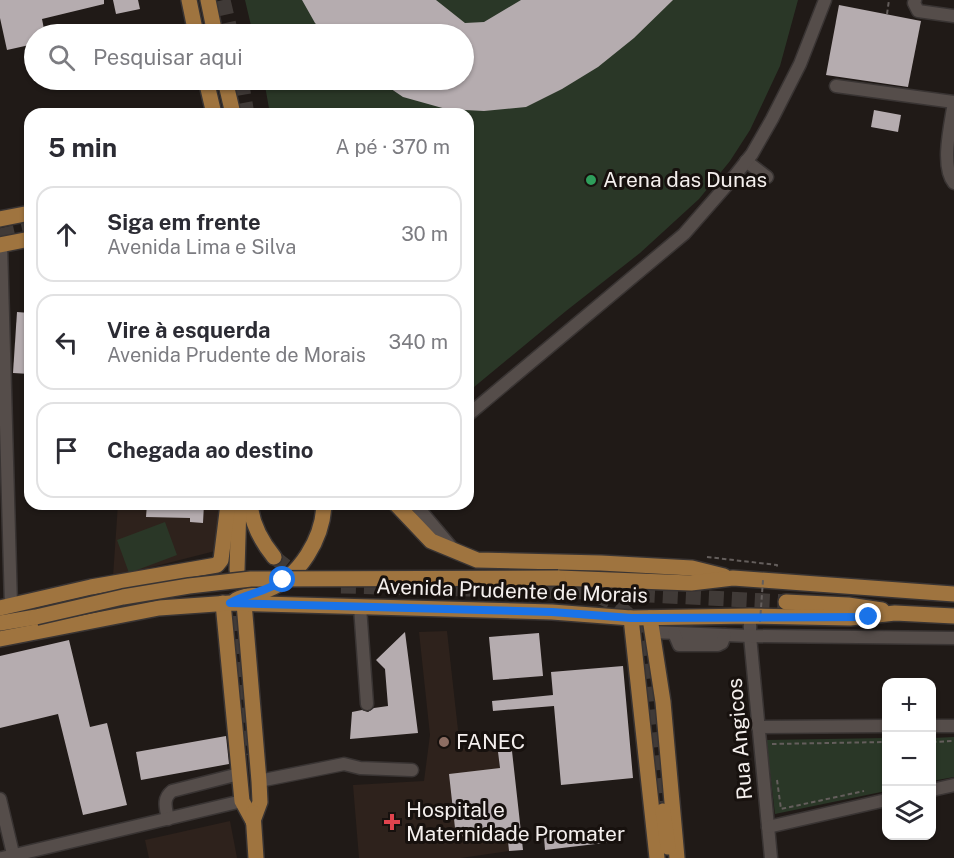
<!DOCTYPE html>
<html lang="pt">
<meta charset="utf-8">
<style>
body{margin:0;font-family:"Public Sans",sans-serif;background:#f7f7f7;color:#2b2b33}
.controls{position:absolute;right:18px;bottom:18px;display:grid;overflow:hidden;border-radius:12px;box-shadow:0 2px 4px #0004}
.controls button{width:54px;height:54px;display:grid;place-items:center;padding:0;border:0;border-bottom:2px solid #e1e1e2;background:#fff;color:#2b2b33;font:30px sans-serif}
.stop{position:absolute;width:18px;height:18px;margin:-14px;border:4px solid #1a73e8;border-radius:50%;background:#fff}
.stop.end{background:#1a73e8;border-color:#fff;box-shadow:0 2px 6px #0008}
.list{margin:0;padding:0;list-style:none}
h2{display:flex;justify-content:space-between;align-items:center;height:78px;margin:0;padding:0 24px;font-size:26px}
h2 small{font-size:20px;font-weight:400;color:#7c7c81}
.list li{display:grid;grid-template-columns:39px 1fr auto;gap:18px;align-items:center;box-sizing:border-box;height:96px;margin:0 12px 12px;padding:0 12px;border:2px solid #e1e1e2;border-radius:18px}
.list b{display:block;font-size:22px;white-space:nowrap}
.list p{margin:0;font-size:20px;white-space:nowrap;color:#7c7c81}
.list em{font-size:20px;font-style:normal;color:#7c7c81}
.icon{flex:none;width:33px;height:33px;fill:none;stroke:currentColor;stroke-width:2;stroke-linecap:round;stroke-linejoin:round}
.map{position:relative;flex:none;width:954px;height:858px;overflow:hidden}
.search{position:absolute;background:#fff;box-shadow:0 2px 4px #0004;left:24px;top:24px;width:450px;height:66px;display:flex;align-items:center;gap:15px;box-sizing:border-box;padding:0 21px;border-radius:33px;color:#7c7c81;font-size:22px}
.panel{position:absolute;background:#fff;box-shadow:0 2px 4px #0004;left:24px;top:108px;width:450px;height:402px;border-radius:18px}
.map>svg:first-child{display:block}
.built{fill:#2e221c}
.green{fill:#2a3727}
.building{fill:#b5acaf}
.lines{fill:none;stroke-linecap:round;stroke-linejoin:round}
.major-tunnel{stroke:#403a37;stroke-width:15;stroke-dasharray:15 8;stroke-linecap:butt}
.minor-casing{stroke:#393433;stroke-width:15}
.major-casing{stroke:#393433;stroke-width:18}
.path{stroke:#645e5c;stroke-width:2;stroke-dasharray:4.5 3;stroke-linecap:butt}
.minor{stroke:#554d4a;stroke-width:12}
.major{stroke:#9f743f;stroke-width:15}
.major-bridge-casing{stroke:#393433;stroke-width:18;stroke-linecap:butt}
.path-bridge{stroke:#645e5c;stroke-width:2;stroke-dasharray:4.5 3;stroke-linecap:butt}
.major-bridge{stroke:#9f743f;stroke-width:15}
.route{stroke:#1a73e8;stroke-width:8}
.leisure-dot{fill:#2e9e5b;stroke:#17110e;stroke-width:2}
.education-dot{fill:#8d6e63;stroke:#17110e;stroke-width:2}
.health-dot{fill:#e0444e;stroke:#17110e;stroke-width:2}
.labels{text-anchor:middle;stroke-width:6;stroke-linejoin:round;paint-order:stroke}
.poi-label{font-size:21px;fill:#f4efed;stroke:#17110e;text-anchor:start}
.street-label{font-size:21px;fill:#f4efed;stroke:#17110e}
</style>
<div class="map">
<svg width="954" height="858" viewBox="0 0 954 858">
<rect width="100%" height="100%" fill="#201a17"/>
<g class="built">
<polygon points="118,504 223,504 219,550 113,577"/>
<polygon points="447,631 460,748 498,752 509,851 461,858 359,858 353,785 424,781 430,735 419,632"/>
<polygon points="230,821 237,858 149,858 145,840"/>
</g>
<g class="green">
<polygon points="245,0 798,0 780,66 750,130 730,161 699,199 640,253 566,311 468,392 468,114 270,114 264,80 464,80 464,34 253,34"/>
<polygon points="165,522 177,555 129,573 117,540"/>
<polygon points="954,737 954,777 932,781 932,738"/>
<polygon points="886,738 886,791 775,814 766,740"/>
</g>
<g class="building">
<polygon points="0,0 104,0 104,4 42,19 45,34 34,34 34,44 7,50 0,18"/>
<polygon points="113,0 138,0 140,9 116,14"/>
<polygon points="302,0 436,0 465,23 484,22 521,0 673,0 634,38 598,67 562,89 526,107 484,111 446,109 403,97 378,80 464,80 464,34 325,34 315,23"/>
<polygon points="839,5 921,21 908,87 826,75"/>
<polygon points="874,110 901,115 898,132 871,127"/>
<polygon points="17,312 30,313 30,374 13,373"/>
<polygon points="147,504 204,504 203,523 190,522 190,518 146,517"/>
<polygon points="405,632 418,733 350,739 352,712 362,710 368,712 374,708 388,706 385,669 376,660"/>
<polygon points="539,633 543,676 493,680 489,637"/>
<polygon points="69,640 90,727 107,723 127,805 83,815 58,714 0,728 0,656"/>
<polygon points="623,666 633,778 561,785 554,706 493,711 492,701 553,695 551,672"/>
<polygon points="226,736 229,764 141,780 136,752"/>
<polygon points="512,751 523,850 509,851 507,832 456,837 449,774 500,768 498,752"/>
<polygon points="619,829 621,841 545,850 544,837"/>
</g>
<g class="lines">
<g class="major-tunnel">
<polyline points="223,0 231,34"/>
<polyline points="241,80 247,114"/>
<polyline points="0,236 30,229"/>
<polyline points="274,557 294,573 304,578"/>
<polyline points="237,570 237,626 248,755"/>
<polyline points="341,586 591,592 786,602"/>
<polyline points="596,595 612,602 634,619 643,643 663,811"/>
</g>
<defs>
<g id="minor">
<polyline points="915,0 914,3 918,11 954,16"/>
<path d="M 836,86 L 954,102 C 951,123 940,166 954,183"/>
<polyline points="746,161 767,177"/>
<polyline points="1,245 11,606"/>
<polyline points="468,415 684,234 733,178 752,154 772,119 800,64 825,0"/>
<polyline points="415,504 453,549"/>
<polyline points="360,607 367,704"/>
<polyline points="750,616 750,636 771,858"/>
<polyline points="652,632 750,636 954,638"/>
<polyline points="674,633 679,645 718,645 722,643 725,635"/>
<polyline points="932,726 954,726"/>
<polyline points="758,727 886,726"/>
<polyline points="259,781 344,764 360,768 412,770"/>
<polyline points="932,790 954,785"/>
<polyline points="0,799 14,858"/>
<path d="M 168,819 C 166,808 162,799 172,791 L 239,774"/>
<polyline points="768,827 886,800"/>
<polyline points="2,858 242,801"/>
</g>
<g id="major">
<polyline points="189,0 196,34"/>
<polyline points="208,0 215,34"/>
<polyline points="206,80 214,114"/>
<polyline points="225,80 233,114"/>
<polyline points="0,219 30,213"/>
<polyline points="0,245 30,239"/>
<path d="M 250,504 C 252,525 261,541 274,557"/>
<polyline points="396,504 431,541 477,560 601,563 692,568 724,576"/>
<polyline points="237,570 239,504"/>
<polyline points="558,578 691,583 733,578 954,594"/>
<path d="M 236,600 C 246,595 257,594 267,590 C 300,577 323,538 324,504"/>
<polyline points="786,602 848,605 882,610"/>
<polyline points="223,603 242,801 253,821"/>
<polyline points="244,603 259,781 260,802 253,821"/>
<polyline points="0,608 91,587 217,565 221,560 228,504"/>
<polyline points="631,618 657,858"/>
<polyline points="650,618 663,702 677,858"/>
<polyline points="0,623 36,617"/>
<polyline points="0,639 159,608 230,603 552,612 631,618 750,616 850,618 895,613 954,616"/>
<polyline points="663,811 668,847"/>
<polyline points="253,813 256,858"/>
</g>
</defs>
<use href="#minor" class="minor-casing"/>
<use href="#major" class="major-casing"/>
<g class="path">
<polyline points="887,14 889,0"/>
<polyline points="707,557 777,565 777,569"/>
<polyline points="932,742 954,741"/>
<polyline points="772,744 886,742"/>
<polyline points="777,780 781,809 864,791"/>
</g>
<use href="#minor" class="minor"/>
<use href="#major" class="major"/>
<defs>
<polyline id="major-bridge" points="36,617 123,597 189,586 251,579 558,578"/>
</defs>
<use href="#major-bridge" class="major-bridge-casing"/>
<polyline class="path-bridge" points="760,622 763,580"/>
<use href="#major-bridge" class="major-bridge"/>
</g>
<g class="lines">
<path class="route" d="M 283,580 C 267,592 248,593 230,603 L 552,612 L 631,618 L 869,617"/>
</g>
<circle class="leisure-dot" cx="591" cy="180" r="6"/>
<circle class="education-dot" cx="444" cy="742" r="6"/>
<path class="health-dot" d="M389 813h6v6h6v6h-6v6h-6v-6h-6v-6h6z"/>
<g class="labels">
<g class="poi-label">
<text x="603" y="187">Arena das Dunas</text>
<text x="456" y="749">FANEC</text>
<text x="406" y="817">Hospital e<tspan x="406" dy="24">Maternidade Promater</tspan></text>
</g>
<g class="street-label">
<text transform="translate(512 591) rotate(2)" y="7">Avenida Prudente de Morais</text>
<text transform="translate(740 739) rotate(-95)" y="7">Rua Angicos</text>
</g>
</g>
</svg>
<div class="controls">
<button>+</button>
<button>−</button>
<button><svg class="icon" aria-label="layers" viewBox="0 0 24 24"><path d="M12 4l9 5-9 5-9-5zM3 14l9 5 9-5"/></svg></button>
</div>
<div class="stop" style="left:283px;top:580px"></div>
<div class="stop end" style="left:869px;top:617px"></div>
<div class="search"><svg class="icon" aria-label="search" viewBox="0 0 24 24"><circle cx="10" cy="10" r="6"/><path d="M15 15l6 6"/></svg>Pesquisar aqui</div>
<section class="panel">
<h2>5 min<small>A pé · 370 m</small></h2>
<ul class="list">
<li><svg class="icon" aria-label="ahead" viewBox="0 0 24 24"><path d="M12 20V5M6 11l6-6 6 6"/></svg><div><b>Siga em frente</b><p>Avenida Lima e Silva</p></div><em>30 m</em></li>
<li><svg class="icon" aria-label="left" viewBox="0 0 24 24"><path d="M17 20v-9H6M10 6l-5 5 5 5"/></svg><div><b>Vire à esquerda</b><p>Avenida Prudente de Morais</p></div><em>340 m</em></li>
<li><svg class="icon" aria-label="arrive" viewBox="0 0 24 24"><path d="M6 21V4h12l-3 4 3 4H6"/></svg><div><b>Chegada ao destino</b></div></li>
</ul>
</section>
</div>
